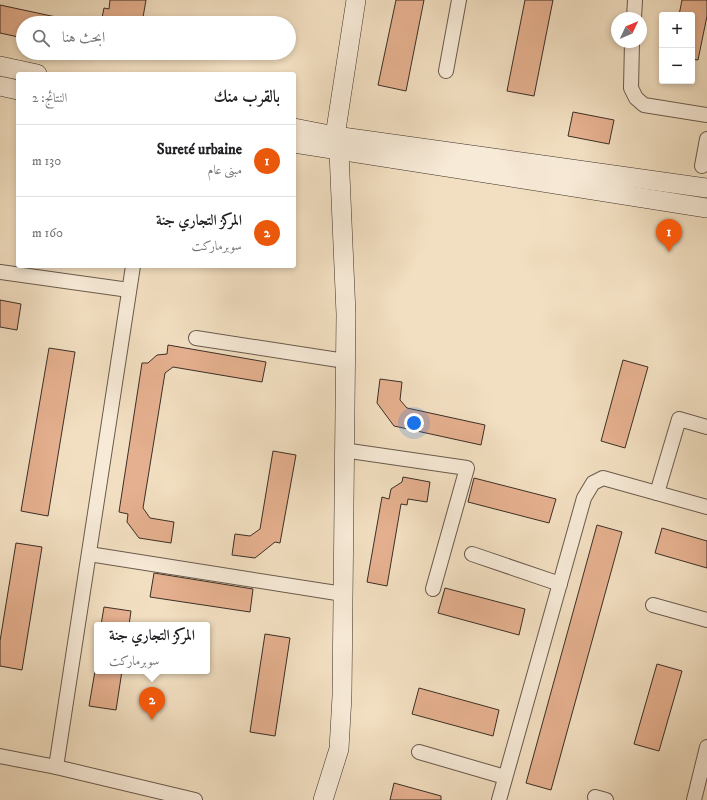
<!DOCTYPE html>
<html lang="ar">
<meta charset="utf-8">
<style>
body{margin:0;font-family:"IM FELL DW Pica",Amiri,serif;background:#f2f2f2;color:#202124;direction:rtl}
.controls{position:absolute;right:12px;top:12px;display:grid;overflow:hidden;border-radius:4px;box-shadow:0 2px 6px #0003}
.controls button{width:36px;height:36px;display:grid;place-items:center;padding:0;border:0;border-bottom:1px solid #e0e0e0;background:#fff;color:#202124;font:20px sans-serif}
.compass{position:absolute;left:611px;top:12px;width:36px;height:36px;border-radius:50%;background:#fff;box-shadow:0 2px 6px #0003;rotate:46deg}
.you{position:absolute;left:414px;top:423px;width:14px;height:14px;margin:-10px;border:3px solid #fff;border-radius:50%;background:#1a73e8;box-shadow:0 0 0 6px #1a73e833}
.badge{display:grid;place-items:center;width:26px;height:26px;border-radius:50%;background:#ea580c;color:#fff;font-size:13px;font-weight:700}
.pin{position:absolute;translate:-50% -33px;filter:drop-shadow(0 1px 2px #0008)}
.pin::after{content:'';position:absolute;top:21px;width:14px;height:12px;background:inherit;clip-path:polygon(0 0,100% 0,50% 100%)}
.popup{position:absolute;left:94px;top:622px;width:116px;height:52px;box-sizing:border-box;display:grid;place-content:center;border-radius:4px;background:#fff;filter:drop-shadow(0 1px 3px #0005);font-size:13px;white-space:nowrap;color:#757577}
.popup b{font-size:15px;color:#202124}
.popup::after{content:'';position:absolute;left:50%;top:100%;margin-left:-8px;border:8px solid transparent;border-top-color:#fff}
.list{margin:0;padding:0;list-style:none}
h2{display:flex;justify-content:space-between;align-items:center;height:52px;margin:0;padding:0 16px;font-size:17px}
h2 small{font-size:13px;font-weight:400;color:#757577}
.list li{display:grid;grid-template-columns:26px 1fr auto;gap:12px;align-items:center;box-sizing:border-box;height:72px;padding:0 16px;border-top:1px solid #e0e0e0}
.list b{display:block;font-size:15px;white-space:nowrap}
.list p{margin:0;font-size:13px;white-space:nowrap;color:#757577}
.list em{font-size:13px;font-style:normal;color:#757577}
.icon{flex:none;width:22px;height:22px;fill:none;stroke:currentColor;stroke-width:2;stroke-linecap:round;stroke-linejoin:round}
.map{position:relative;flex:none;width:707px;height:800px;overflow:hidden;direction:ltr}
.search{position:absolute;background:#fff;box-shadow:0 2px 6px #0003;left:16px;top:16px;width:280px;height:44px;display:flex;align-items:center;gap:10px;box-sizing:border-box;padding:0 14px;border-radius:22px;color:#757577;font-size:15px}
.panel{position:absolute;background:#fff;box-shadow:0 2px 6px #0003;left:16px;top:72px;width:280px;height:196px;border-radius:4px;direction:rtl}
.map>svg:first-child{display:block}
.building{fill:#e5b08f;stroke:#3b2f26}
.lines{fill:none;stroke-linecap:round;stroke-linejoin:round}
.street-casing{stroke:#695b4d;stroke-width:16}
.secondary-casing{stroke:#3b2f26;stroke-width:20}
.street{stroke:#f7ead7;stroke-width:14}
.secondary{stroke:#f7ead7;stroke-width:19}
</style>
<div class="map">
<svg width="707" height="800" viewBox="0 0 707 800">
<rect width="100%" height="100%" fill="#f2dfc1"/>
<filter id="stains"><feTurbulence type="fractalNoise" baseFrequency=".005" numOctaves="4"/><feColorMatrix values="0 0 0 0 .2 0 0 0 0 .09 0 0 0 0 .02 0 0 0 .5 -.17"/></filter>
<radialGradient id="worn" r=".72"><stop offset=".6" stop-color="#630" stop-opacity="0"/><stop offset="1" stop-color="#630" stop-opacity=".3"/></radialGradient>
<g class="building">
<polygon points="110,0 146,0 142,23 101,23 104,8 109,9"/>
<polygon points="396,0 424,0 406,91 378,85"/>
<polygon points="525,0 553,0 534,96 507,91"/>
<polygon points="682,0 707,0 707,16 698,60 692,59 692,15 679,15"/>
<polygon points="0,5 56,17 56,23 23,23 23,38 0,33"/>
<polygon points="573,112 614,120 609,144 568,136"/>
<polygon points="0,300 21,304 17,330 0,327"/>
<polygon points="168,345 266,362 262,382 173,367 165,373 143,508 150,518 174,522 171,543 139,538 127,522 128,514 119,512 142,363 148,363 157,355 167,354"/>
<polygon points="49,348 75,352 48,516 21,511"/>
<polygon points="623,360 648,367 625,448 601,441"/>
<polygon points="380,379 402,382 400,400 407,408 485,425 481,445 394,426 377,403"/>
<polygon points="273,451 296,455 280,543 275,542 255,558 232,555 235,534 250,536 260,529"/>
<polygon points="403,477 430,482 427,502 408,499 407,505 401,504 387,586 367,582 382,497 389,499 391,489 402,482"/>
<polygon points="474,478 556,499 549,523 468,502"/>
<polygon points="597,525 622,532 551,790 526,783"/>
<polygon points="662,528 707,541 707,568 655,553"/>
<polygon points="16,543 42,547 22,670 0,666 0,641"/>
<polygon points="154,573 253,589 250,612 150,597"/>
<polygon points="445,588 525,609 519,635 438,613"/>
<polygon points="104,607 131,611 129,625 101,625"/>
<polygon points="265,634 290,638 275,736 250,732"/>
<polygon points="657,664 682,671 659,751 634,744"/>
<polygon points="95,671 122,671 116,710 89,706"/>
<polygon points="419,688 499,710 493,736 412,714"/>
<polygon points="394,783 441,796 441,800 390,800"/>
</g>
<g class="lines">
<defs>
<g id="street">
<polyline points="634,18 635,0"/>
<polyline points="632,42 631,88 636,98 644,105 707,115"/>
<polyline points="446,71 459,0"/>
<polyline points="702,166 707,139"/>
<polyline points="0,272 129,290"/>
<polyline points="196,338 345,361"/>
<polyline points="343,450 467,468 433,589"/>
<polyline points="657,493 679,419 707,427"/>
<polyline points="89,554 343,594"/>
<polyline points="472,554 560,584"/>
<polyline points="653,605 707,620"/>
<polyline points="419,752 505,777"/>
<polyline points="0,756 56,767 195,800"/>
<polyline points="56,767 133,266"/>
<polyline points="595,797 606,800"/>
<polyline points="499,800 584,498 593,483 603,478 707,507"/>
<polyline points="694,800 707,747"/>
</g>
<g id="secondary">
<polyline points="0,66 37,74"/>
<polyline points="0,86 18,90"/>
<polyline points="294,128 335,136 707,188"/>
<polyline points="294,143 707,208"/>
<polyline points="323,800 339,749 342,696 346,314 339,152 335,136 356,0"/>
</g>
</defs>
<use href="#street" class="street-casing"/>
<use href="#secondary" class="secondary-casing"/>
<use href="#street" class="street"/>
<use href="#secondary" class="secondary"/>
</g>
<rect width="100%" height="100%" filter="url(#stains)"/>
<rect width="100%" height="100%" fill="url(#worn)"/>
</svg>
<div class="controls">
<button>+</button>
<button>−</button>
</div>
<svg class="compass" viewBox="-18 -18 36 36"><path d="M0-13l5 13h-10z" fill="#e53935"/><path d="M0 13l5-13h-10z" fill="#757577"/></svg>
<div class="you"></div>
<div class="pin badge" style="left:669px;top:252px">1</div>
<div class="pin badge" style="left:152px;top:720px">2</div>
<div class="popup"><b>المركز التجاري جنة</b>سوبرماركت</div>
<div class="search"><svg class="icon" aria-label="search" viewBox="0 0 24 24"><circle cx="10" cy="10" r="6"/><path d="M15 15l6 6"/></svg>ابحث هنا</div>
<section class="panel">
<h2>بالقرب منك<small>النتائج: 2</small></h2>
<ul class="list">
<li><span class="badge">1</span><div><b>Sureté urbaine</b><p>مبنى عام</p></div><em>130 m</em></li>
<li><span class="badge">2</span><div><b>المركز التجاري جنة</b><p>سوبرماركت</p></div><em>160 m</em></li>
</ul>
</section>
</div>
